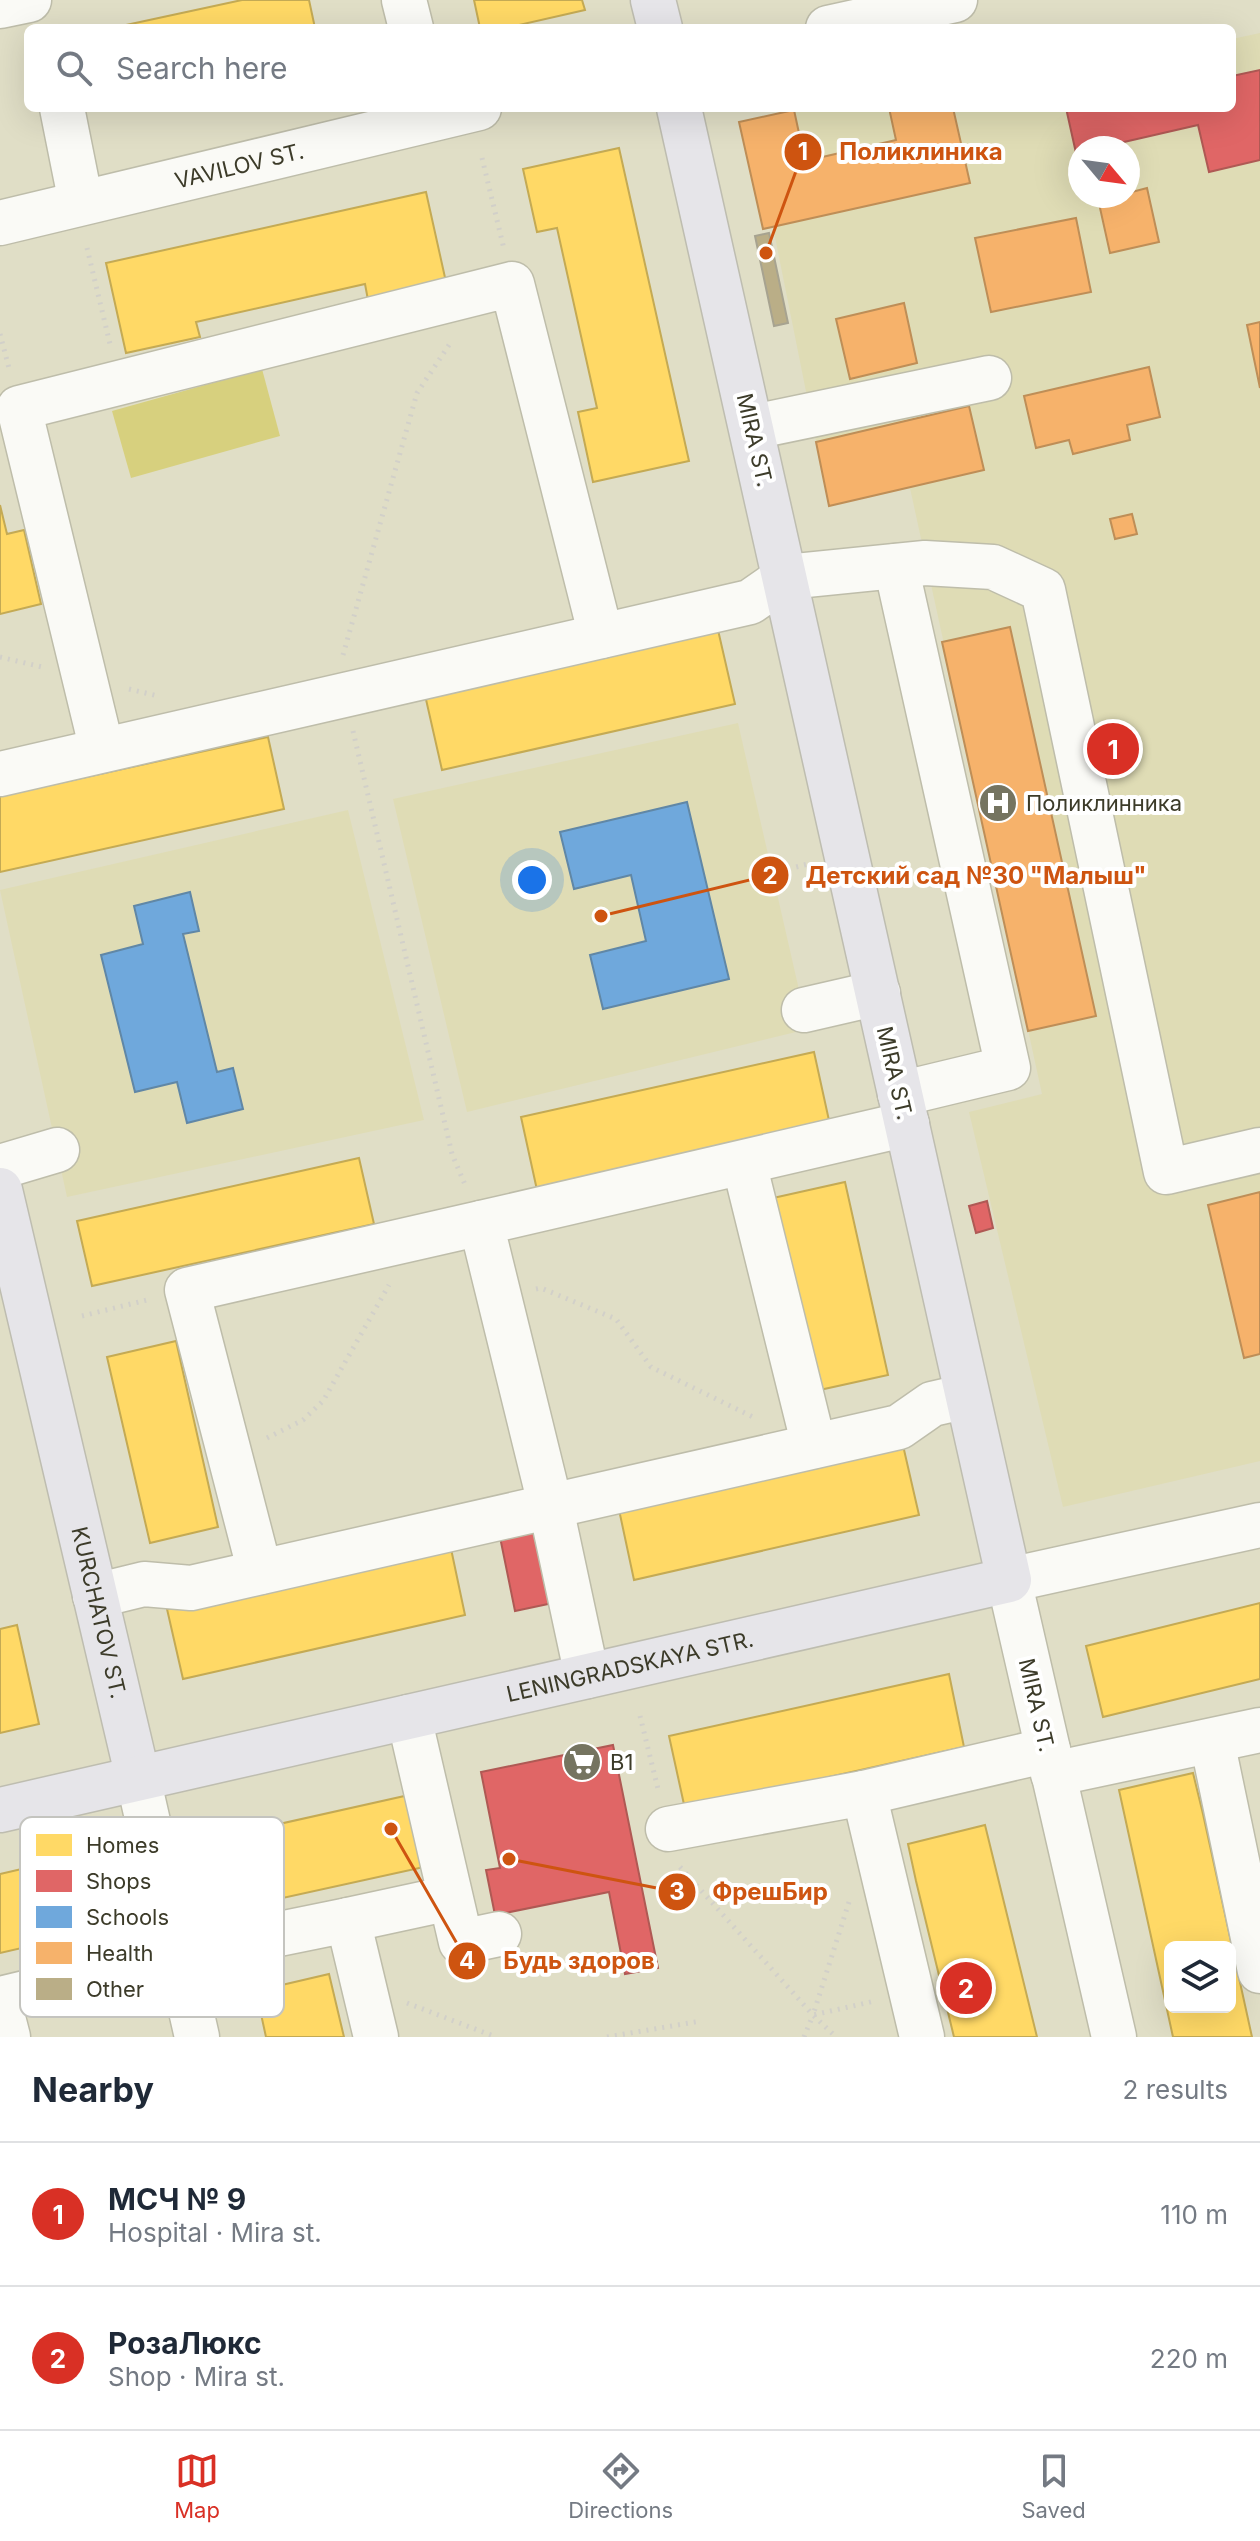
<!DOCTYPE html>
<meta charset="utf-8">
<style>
body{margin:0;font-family:Inter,sans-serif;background:#f6f6f7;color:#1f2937}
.controls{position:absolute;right:24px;bottom:24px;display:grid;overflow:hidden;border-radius:12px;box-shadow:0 8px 32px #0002}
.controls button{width:72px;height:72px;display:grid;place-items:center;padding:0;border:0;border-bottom:2px solid #e0e1e3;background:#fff;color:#1f2937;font:40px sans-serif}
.compass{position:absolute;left:1068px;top:136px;width:72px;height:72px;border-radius:50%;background:#fff;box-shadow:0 8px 32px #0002;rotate:119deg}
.you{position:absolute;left:532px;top:880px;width:28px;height:28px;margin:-20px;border:6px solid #fff;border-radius:50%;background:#1a73e8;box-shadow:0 0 0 12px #1a73e833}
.badge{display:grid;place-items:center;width:52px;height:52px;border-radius:50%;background:#d93025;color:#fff;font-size:26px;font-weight:700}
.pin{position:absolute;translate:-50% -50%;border:4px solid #fff;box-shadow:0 2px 8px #0006}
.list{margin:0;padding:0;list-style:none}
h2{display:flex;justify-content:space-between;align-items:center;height:104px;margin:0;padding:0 32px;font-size:34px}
h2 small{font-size:26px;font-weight:400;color:#747a83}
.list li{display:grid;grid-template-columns:52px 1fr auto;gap:24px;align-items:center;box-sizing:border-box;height:144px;padding:0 32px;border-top:2px solid #e0e1e3}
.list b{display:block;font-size:30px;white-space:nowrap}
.list p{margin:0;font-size:26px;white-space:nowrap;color:#747a83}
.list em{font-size:26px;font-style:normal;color:#747a83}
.icon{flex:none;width:44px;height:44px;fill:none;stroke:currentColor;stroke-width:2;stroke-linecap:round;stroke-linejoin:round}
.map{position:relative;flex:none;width:1260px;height:2037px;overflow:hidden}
.search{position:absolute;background:#fff;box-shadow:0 8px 32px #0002;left:24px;right:24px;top:24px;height:88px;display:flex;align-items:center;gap:20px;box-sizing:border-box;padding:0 28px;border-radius:12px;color:#747a83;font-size:30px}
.sheet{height:392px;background:#fff}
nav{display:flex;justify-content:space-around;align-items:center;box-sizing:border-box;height:112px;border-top:2px solid #e0e1e3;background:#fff;font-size:22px;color:#747a83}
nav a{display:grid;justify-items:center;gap:4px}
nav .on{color:#d93025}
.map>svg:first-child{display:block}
.built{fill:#dfdcb5;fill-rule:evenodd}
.green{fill:#d7d07e}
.homes{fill:#ffd966;stroke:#c4aa54;stroke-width:2;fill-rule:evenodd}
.shops{fill:#e06666;stroke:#af5954;stroke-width:2}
.schools{fill:#6fa8dc;stroke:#6087a6;stroke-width:2}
.health{fill:#f6b26b;stroke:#be8e57;stroke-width:2}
.building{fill:#baae87;stroke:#a7a390;stroke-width:2}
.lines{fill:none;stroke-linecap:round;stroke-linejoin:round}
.minor-casing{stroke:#bebdaa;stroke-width:47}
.major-casing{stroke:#bebdb0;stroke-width:47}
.path{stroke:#d2d0c9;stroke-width:5;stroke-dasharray:2 6;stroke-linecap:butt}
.minor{stroke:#fafaf6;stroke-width:44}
.major{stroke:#e6e5e9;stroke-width:44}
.labels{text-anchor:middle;stroke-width:8;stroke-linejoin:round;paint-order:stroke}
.street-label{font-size:22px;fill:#3c3b29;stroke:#fff}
.poi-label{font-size:22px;fill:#3c3b29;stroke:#fff;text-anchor:start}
.key{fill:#fff;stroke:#c4c4bf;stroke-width:2}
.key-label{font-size:22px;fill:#3c3b29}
.leader{fill:none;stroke:#ce5410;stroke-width:3}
.callout-dot{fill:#ce5410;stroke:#fff;stroke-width:3}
.mark-label{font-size:24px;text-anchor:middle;font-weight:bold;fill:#fff}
.callout-label{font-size:24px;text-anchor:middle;font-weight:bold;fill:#ce5410;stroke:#fff;stroke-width:8;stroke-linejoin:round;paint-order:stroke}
</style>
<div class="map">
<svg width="1260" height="2037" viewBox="0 0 1260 2037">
<rect width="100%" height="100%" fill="#e0dec6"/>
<g class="built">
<path d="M 1260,33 L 1260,1461 L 1063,1507 L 969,1112 L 1042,1094 L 910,488 L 829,506 L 773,227 L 763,229 L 739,122 L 803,108 L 1232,108 L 1232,39 ZM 1080,148 L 1128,148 L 1128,196 L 1080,196 Z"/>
<polygon points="738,723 808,1029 467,1112 393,799"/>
<polygon points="348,810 424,1120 67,1197 0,890"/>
</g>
<polygon class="green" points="262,369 280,436 131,478 112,411"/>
<g class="homes">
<polygon points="242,0 309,0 315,28 127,28 126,25"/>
<polygon points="474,0 582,0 585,10 506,28 480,28"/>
<polygon points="619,148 689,461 593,482 578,412 597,408 557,228 537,232 523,169"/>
<polygon points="426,192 446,282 368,300 365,284 196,322 200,337 126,353 106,263"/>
<polygon points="0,505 7,534 24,530 41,604 0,614"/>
<polygon points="718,630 735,704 442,770 425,695"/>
<polygon points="268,737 284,809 0,872 0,796"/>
<polygon points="814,1052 830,1125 537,1190 521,1117"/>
<polygon points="359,1158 374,1224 92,1286 77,1221"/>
<polygon points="845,1182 888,1375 815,1391 773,1198"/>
<polygon points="176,1341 218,1527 150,1543 107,1357"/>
<polygon points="902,1441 919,1515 634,1580 618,1505"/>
<polygon points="450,1544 465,1615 183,1679 167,1609"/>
<polygon points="1260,1603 1260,1679 1103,1717 1086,1646"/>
<polygon points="17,1625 39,1724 0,1733 0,1629"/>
<polygon points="949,1674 964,1747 685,1809 669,1736"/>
<path d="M 1193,1773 L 1203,1814 L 1252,2037 L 1173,2037 L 1119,1790 ZM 1170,1947 L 1230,1947 L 1230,2007 L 1170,2007 Z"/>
<polygon points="409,1795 424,1867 237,1908 221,1837"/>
<polygon points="985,1825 1037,2037 954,2037 916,1881 908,1844"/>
<polygon points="69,1858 87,1933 0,1953 0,1874"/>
<polygon points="329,1974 344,2037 266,2037 256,1991"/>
</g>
<g class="shops">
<polygon points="1260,70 1260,160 1209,172 1198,125 1098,148 1080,148 1080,152 1076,153 1066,108 1232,108 1232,76"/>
<polygon points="987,1201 993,1228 976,1233 969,1206"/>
<polygon points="538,1529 553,1603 515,1611 500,1537"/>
<polygon points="613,1745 658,1968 625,1974 609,1892 495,1915 486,1870 500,1868 481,1772"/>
</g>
<g class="schools">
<polygon points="687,802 729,979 603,1009 590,955 646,941 631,875 574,889 560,832"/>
<polygon points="190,892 199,931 183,934 217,1072 233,1068 243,1109 187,1123 177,1082 135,1092 101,955 143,944 134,906"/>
</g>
<g class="health">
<polygon points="889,108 953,108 970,183 763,229 739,122 794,110 805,161 896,140"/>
<polygon points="1147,188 1159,242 1110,253 1098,199 1128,196 1128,193"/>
<polygon points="1076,218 1091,292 991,312 975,238"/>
<polygon points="904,303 917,363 850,379 836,319"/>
<polygon points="1260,322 1260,388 1247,325"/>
<polygon points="1149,367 1160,417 1127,425 1130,440 1073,454 1069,440 1036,448 1024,396"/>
<polygon points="969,406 984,470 829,506 816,442"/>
<polygon points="1132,514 1137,534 1115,539 1110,519"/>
<polygon points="1010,627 1096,1016 1028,1031 942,642"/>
<polygon points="1260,1192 1260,1354 1244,1358 1208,1205"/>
</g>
<polygon class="building" points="769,233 788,323 774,326 755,236"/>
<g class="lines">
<defs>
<g id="minor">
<polyline points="404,0 411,28"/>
<polyline points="0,6 29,0"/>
<polyline points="828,28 955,0"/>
<polyline points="62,108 81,203"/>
<path id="s1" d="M 0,223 L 479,108"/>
<polyline points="753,427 989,378"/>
<polyline points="896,566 1008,1068 900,1094"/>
<polyline points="102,750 19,408 512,284 601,636"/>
<polyline points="0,774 750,602 786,577 925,563 993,567 1043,590 1166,1172 1260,1150"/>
<polyline points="804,1010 878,993"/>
<polyline points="744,1163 814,1446"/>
<polyline points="0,1167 57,1150"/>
<polyline points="260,1572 187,1290 481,1223"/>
<polyline points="95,1596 144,1584 191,1588 899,1427 932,1404 967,1396"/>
<polyline points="587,1676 551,1508 481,1223 907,1124"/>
<polyline points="409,1717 461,1942 499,1934"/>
<polyline points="1212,1741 1260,1971"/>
<polyline points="1053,1774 1260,1730"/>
<polyline points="138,1778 197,2037"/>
<polyline points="668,1829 864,1793"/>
<polyline points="348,1920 450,1898"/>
<polyline points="0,1999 225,1945 348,1920 376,2037"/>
<polyline points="0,2006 8,2037"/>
<polyline points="922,2037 864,1793 1048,1750"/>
<polyline points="1114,2037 1009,1580 1260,1525"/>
</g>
<g id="major">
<polyline points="653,0 660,28"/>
<path id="s2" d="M 0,1190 L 138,1778"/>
<path id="s3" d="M 0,1810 L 1009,1580 L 679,108"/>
</g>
</defs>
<use href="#minor" class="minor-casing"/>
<use href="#major" class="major-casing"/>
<g class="path">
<polyline points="482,158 504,249"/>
<polyline points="87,248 110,344"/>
<polyline points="0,334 10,372"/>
<polyline points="343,655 417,393 451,342"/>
<polyline points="0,657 42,667"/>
<polyline points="129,689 158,696"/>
<polyline points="353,731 452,1154 466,1187"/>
<polyline points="773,873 808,864"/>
<polyline points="536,1289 541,1288 616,1319 651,1367 755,1418"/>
<polyline points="82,1316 151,1299"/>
<polyline points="267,1438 303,1420 323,1401 389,1285"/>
<polyline points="640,1716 659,1793"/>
<polyline points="680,1867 813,2015 836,2037"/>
<polyline points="849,1902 813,2015 875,2001"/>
<polyline points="407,2003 496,2037"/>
<polyline points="607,2037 701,2021"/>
<polyline points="804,2037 813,2015"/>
</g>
<use href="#minor" class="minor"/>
<use href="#major" class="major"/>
</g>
<defs>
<symbol id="hospital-disc" viewBox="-11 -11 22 22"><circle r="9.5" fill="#757460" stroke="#fff"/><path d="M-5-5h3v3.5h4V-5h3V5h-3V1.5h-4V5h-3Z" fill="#fff"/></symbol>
<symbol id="supermarket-disc" viewBox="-11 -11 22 22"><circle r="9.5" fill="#757460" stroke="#fff"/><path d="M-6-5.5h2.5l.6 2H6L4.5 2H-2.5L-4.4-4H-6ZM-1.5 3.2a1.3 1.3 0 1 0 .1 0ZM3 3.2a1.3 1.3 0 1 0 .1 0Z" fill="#fff"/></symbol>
</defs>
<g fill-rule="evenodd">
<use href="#hospital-disc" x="976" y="781" width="44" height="44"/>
<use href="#supermarket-disc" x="560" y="1740" width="44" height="44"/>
</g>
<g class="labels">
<g class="street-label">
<text dy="8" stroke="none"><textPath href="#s1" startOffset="246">VAVILOV ST.</textPath></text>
<text transform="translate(755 440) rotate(77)" y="8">MIRA ST.</text>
<text transform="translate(895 1073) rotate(77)" y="8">MIRA ST.</text>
<text dy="8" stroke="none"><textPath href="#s2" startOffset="434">KURCHATOV ST.</textPath></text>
<text dy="8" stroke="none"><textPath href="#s3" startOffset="646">LENINGRADSKAYA STR.</textPath></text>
<text transform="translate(1037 1705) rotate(77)" y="8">MIRA ST.</text>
</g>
<g class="poi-label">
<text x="1026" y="811">Поликлинника</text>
<text x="610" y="1770">В1</text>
</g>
</g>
<rect x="20" y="1817" width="264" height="200" rx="12" class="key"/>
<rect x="36" y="1834" width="36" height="22" fill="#ffd966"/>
<rect x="36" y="1870" width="36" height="22" fill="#e06666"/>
<rect x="36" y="1906" width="36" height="22" fill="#6fa8dc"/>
<rect x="36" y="1942" width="36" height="22" fill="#f6b26b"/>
<rect x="36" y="1978" width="36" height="22" fill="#baae87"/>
<g class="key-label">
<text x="86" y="1853">Homes</text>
<text x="86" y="1889">Shops</text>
<text x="86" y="1925">Schools</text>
<text x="86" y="1961">Health</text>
<text x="86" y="1997">Other</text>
</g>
<path class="leader" d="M766 253L803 152M601 916L770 875M509 1859L677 1892M391 1829L467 1961"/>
<g class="callout-dot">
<circle cx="766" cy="253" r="8"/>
<circle cx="601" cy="916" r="8"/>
<circle cx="509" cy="1859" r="8"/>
<circle cx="391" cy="1829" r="8"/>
<circle cx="803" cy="152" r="20"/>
<circle cx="770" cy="875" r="20"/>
<circle cx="677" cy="1892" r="20"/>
<circle cx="467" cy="1961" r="20"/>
</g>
<g class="mark-label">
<text x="803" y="160">1</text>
<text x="770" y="884">2</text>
<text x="677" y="1900">3</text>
<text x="467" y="1969">4</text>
</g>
<g class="callout-label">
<text x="921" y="160">Поликлиника</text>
<text x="976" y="884">Детский сад №30 "Малыш"</text>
<text x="770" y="1900">ФрешБир</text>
<text x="579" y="1969">Будь здоров</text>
</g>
</svg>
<div class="controls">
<button><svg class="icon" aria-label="layers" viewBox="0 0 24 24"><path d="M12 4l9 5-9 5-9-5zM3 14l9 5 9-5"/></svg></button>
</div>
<svg class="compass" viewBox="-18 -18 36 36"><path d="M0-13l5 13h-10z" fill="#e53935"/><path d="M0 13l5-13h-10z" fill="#747a83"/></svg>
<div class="you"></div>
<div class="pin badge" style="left:1113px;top:749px">1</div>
<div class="pin badge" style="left:966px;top:1988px">2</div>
<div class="search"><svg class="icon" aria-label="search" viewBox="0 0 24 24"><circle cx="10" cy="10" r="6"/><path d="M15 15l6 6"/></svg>Search here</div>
</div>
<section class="sheet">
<h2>Nearby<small>2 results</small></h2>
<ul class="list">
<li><span class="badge">1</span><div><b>МСЧ № 9</b><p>Hospital · Mira st.</p></div><em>110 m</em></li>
<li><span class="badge">2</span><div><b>РозаЛюкс</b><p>Shop · Mira st.</p></div><em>220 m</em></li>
</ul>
</section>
<nav>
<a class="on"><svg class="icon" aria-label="map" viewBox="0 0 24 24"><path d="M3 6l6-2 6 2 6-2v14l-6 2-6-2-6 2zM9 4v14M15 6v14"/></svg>Map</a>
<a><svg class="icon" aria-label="directions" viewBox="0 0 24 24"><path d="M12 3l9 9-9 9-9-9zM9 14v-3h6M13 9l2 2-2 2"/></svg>Directions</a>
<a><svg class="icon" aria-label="saved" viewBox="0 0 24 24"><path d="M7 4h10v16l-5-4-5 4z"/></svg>Saved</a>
</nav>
